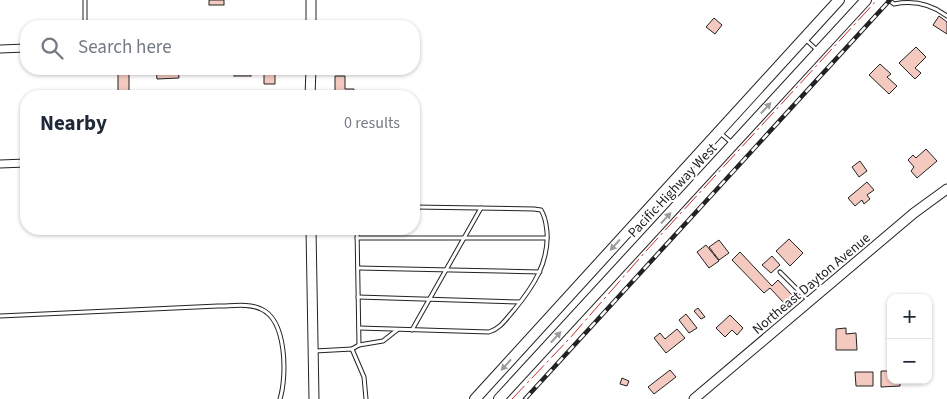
<!DOCTYPE html>
<meta charset="utf-8">
<style>
body{margin:0;font-family:"Source Sans 3",sans-serif;background:#f2f2f3;color:#1f2937}
.controls{position:absolute;right:15px;bottom:15px;display:grid;overflow:hidden;border-radius:10px;box-shadow:0 1px 4px #0004}
.controls button{width:45px;height:45px;display:grid;place-items:center;padding:0;border:0;border-bottom:1px solid #e0e1e3;background:#fff;color:#1f2937;font:25px sans-serif}
.list{margin:0;padding:0;list-style:none}
h2{display:flex;justify-content:space-between;align-items:center;height:65px;margin:0;padding:0 20px;font-size:21px}
h2 small{font-size:16px;font-weight:400;color:#747a83}
.icon{flex:none;width:28px;height:28px;fill:none;stroke:currentColor;stroke-width:2;stroke-linecap:round;stroke-linejoin:round}
.map{position:relative;flex:none;width:947px;height:399px;overflow:hidden}
.search{position:absolute;background:#fff;box-shadow:0 1px 4px #0004;left:20px;top:20px;width:400px;height:55px;display:flex;align-items:center;gap:12px;box-sizing:border-box;padding:0 18px;border-radius:20px;color:#747a83;font-size:19px}
.panel{position:absolute;background:#fff;box-shadow:0 1px 4px #0004;left:20px;top:90px;width:400px;height:145px;border-radius:20px}
.map>svg:first-child{display:block}
.building{fill:#f3c9c0;stroke:#222}
.lines{fill:none;stroke-linecap:round;stroke-linejoin:round}
.service-casing{stroke:#222;stroke-width:5}
.minor-casing{stroke:#222;stroke-width:9}
.tertiary-casing{stroke:#222;stroke-width:11}
.primary-casing{stroke:#222;stroke-width:12}
.service{stroke:#fff;stroke-width:3}
.minor{stroke:#fff;stroke-width:7}
.tertiary{stroke:#fff;stroke-width:9}
.primary{stroke:#fff;stroke-width:10}
.rail-casing{stroke:#222;stroke-width:4.5}
.rail{stroke:#fff;stroke-width:2.5;stroke-dasharray:8;stroke-linecap:butt}
.power{stroke:#c62828;stroke-width:1;stroke-dasharray:18 4 2.5 4;stroke-linecap:butt}
.oneway{fill:#9c9c9c}
.labels{text-anchor:middle;stroke-width:4;stroke-linejoin:round;paint-order:stroke}
.street-label{font-size:14px;fill:#222;stroke:#fff}
</style>
<div class="map">
<svg width="947" height="399" viewBox="0 0 947 399">
<rect width="100%" height="100%" fill="#fff"/>
<g class="building">
<rect x="209" y="0" width="15" height="5"/>
<polygon points="939,16 947,22 947,34 933,25"/>
<polygon points="714,18 722,25 715,34 706,27"/>
<polygon points="916,47 926,57 915,68 921,73 915,79 899,63"/>
<polygon points="880,64 891,74 887,77 897,86 889,94 869,75"/>
<rect x="118" y="69" width="11" height="27"/>
<polygon points="156,69 178,69 179,78 157,79"/>
<rect x="234" y="69" width="17" height="7"/>
<polygon points="264,69 277,69 277,74 275,74 275,84 264,84"/>
<polygon points="335,76 345,76 345,89 354,89 354,96 335,96"/>
<polygon points="926,149 937,161 917,178 911,171 914,167 908,160 913,155 916,158"/>
<polygon points="860,161 867,171 859,177 852,167"/>
<polygon points="867,182 874,190 867,195 870,199 864,204 862,200 855,206 848,198"/>
<polygon points="789,239 803,253 790,266 776,251"/>
<polygon points="719,240 729,253 719,260 709,247"/>
<polygon points="706,245 719,261 709,268 697,252"/>
<polygon points="740,252 772,286 778,280 792,295 784,303 770,288 764,293 732,260"/>
<polygon points="772,256 780,265 771,273 762,265"/>
<polygon points="698,308 705,317 701,319 694,311"/>
<polygon points="686,314 697,328 689,333 679,320"/>
<polygon points="730,315 743,328 737,335 732,330 725,337 716,328"/>
<polygon points="846,328 846,334 856,333 857,350 836,350 836,329"/>
<polygon points="677,329 685,338 666,353 654,338 660,333 665,339"/>
<polygon points="670,370 676,377 654,394 648,387"/>
<polygon points="881,371 891,371 891,380 900,380 900,386 881,387"/>
<polygon points="855,372 873,372 873,386 856,386"/>
<polygon points="622,378 629,381 627,386 620,384"/>
</g>
<g class="lines">
<defs>
<g id="service">
<path d="M 889,0 L 894,4 C 914,0 931,4 947,16"/>
<polyline points="85,26 85,0"/>
<polyline points="805,39 817,50"/>
<polyline points="719,132 732,143"/>
<polyline points="357,238 547,238"/>
<polyline points="358,268 540,272"/>
<polyline points="780,272 808,300"/>
<polyline points="358,297 520,302"/>
<path d="M 0,316 L 218,306 C 232,306 249,303 261,309 C 287,320 287,376 280,399"/>
<path d="M 359,328 L 489,332 C 501,328 506,319 514,310 C 533,287 549,263 547,232 C 546,224 546,218 541,210 L 534,209 L 414,207"/>
<polyline points="412,330 481,208"/>
<polyline points="359,345 383,341 397,330"/>
<polyline points="352,349 359,345 357,229"/>
<polyline points="315,351 352,349 364,377 366,399"/>
</g>
<g id="minor">
<polyline points="0,49 26,48"/>
<polyline points="0,164 26,163"/>
</g>
<g id="tertiary">
<polyline points="311,26 311,0"/>
<polyline points="310,96 311,69"/>
<polyline points="311,229 314,399"/>
<polyline points="694,399 914,213 947,189"/>
</g>
<g id="primary">
<polyline points="475,399 839,0"/>
<polyline points="499,399 866,0"/>
</g>
</defs>
<use href="#service" class="service-casing"/>
<use href="#minor" class="minor-casing"/>
<use href="#tertiary" class="tertiary-casing"/>
<use href="#primary" class="primary-casing"/>
<use href="#service" class="service"/>
<use href="#minor" class="minor"/>
<use href="#tertiary" class="tertiary"/>
<use href="#primary" class="primary"/>
<defs>
<polyline id="rail" points="525,399 890,0"/>
</defs>
<use href="#rail" class="rail-casing"/>
<use href="#rail" class="rail"/>
<polyline class="power" points="512,399 570,338 646,251 877,0"/>
</g>
<defs><path id="oneway-solid" d="M-6-.8H1V-3.2L6.5 0L1 3.2V.8H-6Z" transform="scale(1.25)"/></defs>
<g class="oneway">
<use href="#oneway-solid" transform="translate(766 108) rotate(-47)"/>
<use href="#oneway-solid" transform="translate(666 218) rotate(-47)"/>
<use href="#oneway-solid" transform="translate(615 245) rotate(132)"/>
<use href="#oneway-solid" transform="translate(556 337) rotate(-47)"/>
<use href="#oneway-solid" transform="translate(506 365) rotate(132)"/>
</g>
<g class="labels">
<g class="street-label">
<text transform="translate(672 190) rotate(-47)" y="5">Pacific Highway West</text>
<text transform="translate(811 283) rotate(-40)" y="5">Northeast Dayton Avenue</text>
</g>
</g>
</svg>
<div class="controls">
<button>+</button>
<button>−</button>
</div>
<div class="search"><svg class="icon" aria-label="search" viewBox="0 0 24 24"><circle cx="10" cy="10" r="6"/><path d="M15 15l6 6"/></svg>Search here</div>
<section class="panel">
<h2>Nearby<small>0 results</small></h2>
<ul class="list">
</ul>
</section>
</div>
